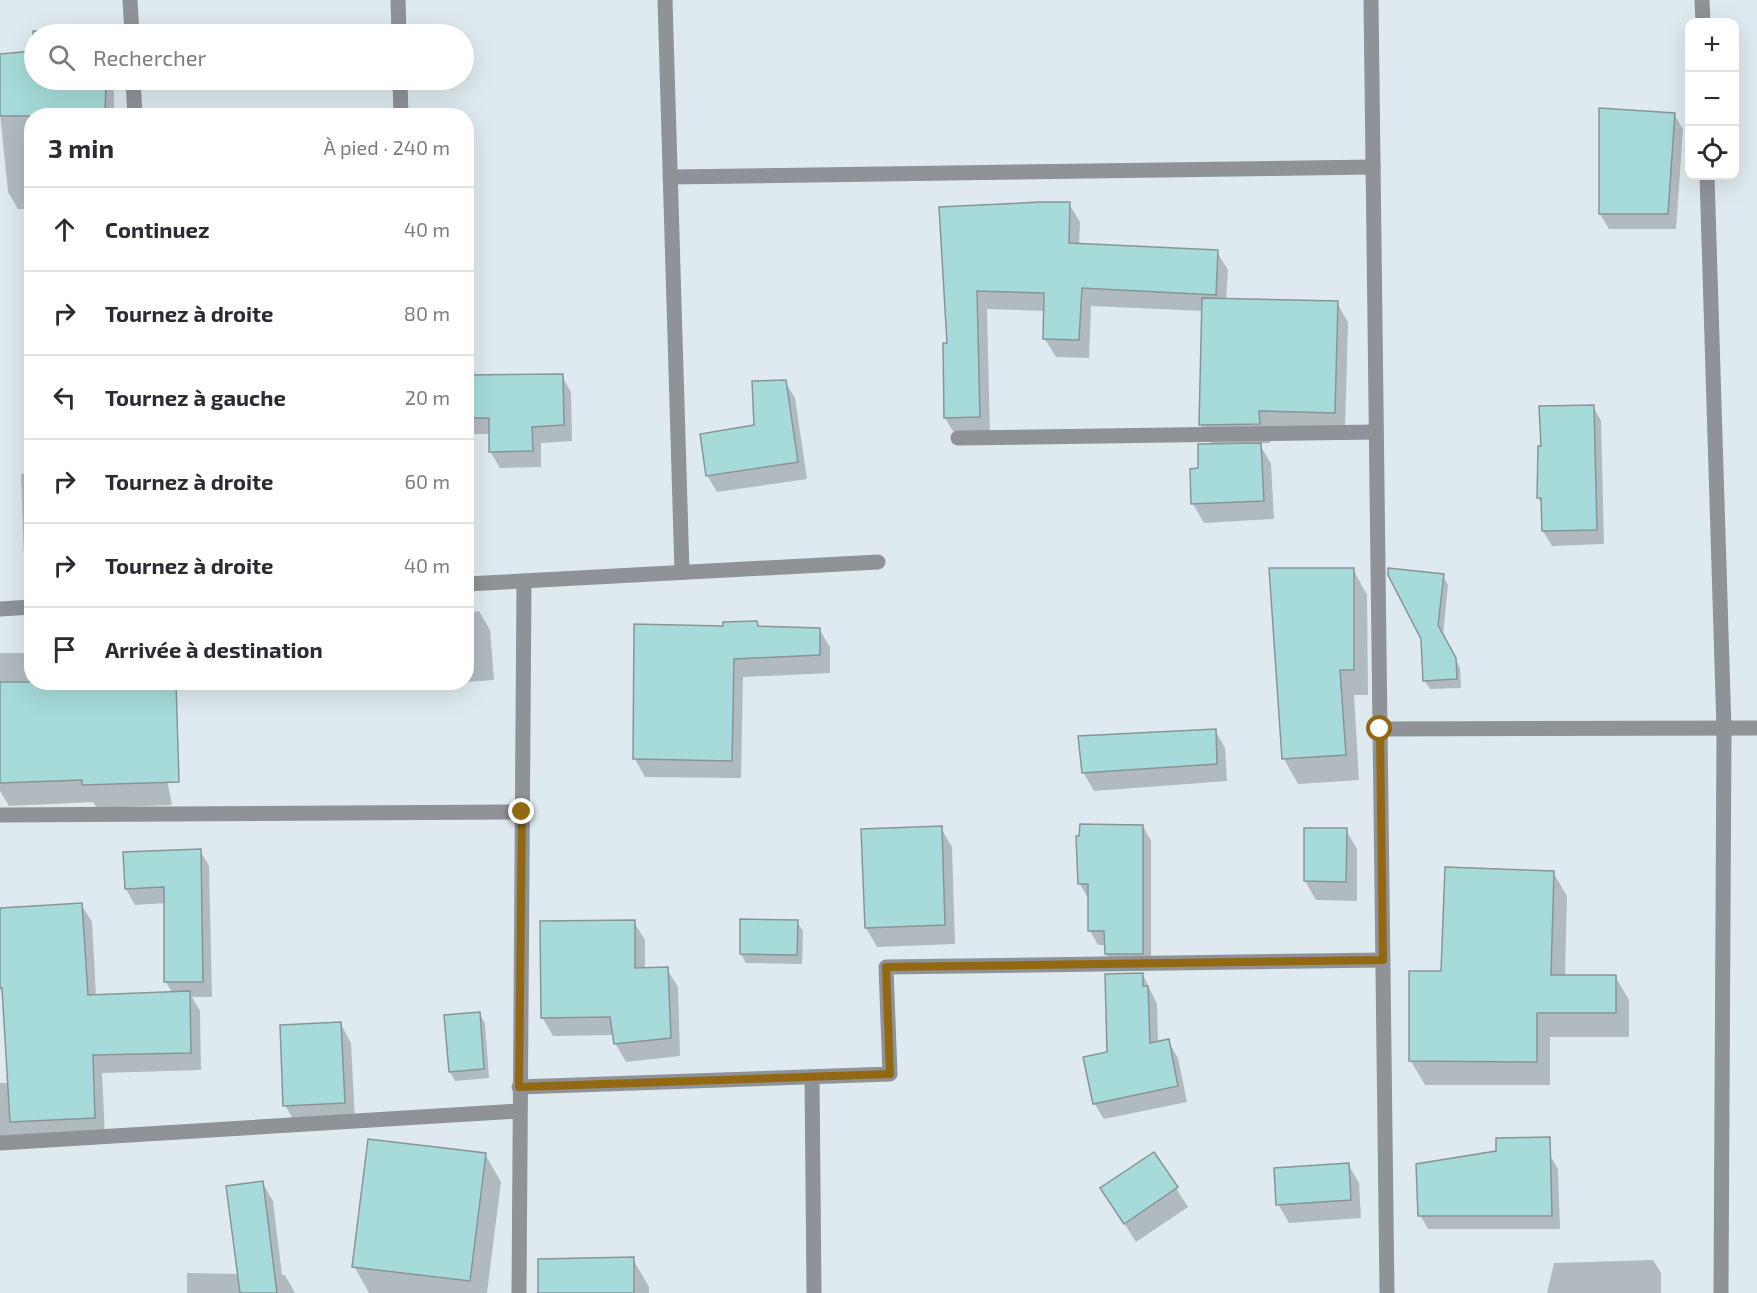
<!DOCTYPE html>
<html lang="fr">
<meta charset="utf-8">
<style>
body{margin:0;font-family:"Exo 2",sans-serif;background:#f7f7f7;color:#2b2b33}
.controls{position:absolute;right:18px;top:18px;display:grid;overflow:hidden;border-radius:12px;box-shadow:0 6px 24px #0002}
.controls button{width:54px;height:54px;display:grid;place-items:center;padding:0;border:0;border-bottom:2px solid #e1e1e2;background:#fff;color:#2b2b33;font:30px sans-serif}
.stop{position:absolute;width:18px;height:18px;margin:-14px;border:4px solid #926812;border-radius:50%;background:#fff}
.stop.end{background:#926812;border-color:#fff;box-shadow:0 2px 6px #0008}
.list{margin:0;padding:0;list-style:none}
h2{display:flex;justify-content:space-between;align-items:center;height:78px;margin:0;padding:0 24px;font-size:26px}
h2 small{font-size:20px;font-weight:400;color:#7c7c81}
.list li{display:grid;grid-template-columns:39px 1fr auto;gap:18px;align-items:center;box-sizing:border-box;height:84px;padding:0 24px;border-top:2px solid #e1e1e2}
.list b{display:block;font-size:22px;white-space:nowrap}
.list em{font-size:20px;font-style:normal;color:#7c7c81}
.icon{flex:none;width:33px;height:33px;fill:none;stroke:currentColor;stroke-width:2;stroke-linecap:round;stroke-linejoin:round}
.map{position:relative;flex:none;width:1757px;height:1293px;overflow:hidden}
.search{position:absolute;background:#fff;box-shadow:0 6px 24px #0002;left:24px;top:24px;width:450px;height:66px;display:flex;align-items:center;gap:15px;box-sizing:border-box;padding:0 21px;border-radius:33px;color:#7c7c81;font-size:22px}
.panel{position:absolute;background:#fff;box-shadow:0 6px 24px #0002;left:24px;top:108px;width:450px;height:582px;border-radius:24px}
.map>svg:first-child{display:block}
.shadow{fill:#0003}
.building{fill:#a6dbd9;stroke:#899595;stroke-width:1.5}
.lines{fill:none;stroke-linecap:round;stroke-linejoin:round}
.street{stroke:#8f9296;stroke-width:15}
.route{stroke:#926812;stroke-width:8}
</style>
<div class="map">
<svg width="1757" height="1293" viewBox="0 0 1757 1293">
<rect width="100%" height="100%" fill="#deeaef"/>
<g class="shadow">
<polygon points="34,33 105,33 34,34 34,80 114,80 114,116 32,116 32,209 18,209 8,192 0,113 0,56 34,52"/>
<polygon points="1600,110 1674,114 1683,129 1676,229 1609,229 1600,214"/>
<polygon points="1069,204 1080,222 1079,245 1217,252 1228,270 1226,300 1337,303 1348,322 1345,431 1269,429 1270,443 1259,443 1271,464 1274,519 1204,523 1193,504 1213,446 1200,424 1204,311 1091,306 1089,358 1056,357 1045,339 1046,311 987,309 990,435 956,436 945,418 944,344 948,344 941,209"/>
<polygon points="562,376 571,392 572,441 541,443 541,467 500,468 490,451 490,434 474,434 466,421 466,377"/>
<polygon points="785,382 795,398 807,479 717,492 707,475 756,426"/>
<polygon points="1593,406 1601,421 1604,544 1552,546 1543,531 1542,505 1538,497"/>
<polygon points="32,473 32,597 25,587 21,474"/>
<polygon points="1353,569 1367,595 1368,695 1354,695 1359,780 1298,784 1284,759"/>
<polygon points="1443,576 1448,585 1443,636 1460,668 1461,688 1430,689 1424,680"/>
<polygon points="479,611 490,630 494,680 466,682 466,613"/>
<polygon points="757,622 760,628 819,629 830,647 830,673 743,677 741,778 645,777 635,759 725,627"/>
<polygon points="0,653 32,653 32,682 149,690 172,805 97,808 93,802 9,806 0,791"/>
<polygon points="432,682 462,682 433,685"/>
<polygon points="1215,730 1225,748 1227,781 1094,791 1083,772"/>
<polygon points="1143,826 1151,841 1151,968 1115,968 1106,954 1106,945 1098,945 1090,931 1088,898 1080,884"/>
<polygon points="941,828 952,847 955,944 877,947 866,928"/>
<polygon points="1305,829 1346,830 1357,849 1357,901 1316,900 1305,881"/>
<polygon points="200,850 209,866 212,997 192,997 200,1011 201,1070 102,1073 105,1136 0,1140 0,1083 9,1083 4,995 0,989 0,909 81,904 92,922 96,996 172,993 166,982 166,903 135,905 126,889 124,854"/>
<polygon points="1553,872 1567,896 1565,976 1615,976 1629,1000 1629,1037 1550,1037 1550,1085 1425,1085 1411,1061 1442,973"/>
<polygon points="634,922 645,940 645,969 667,969 678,987 680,1056 626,1062 615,1043 614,1035 553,1036 542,1017"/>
<polygon points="797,922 803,931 802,964 746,963 741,954"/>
<polygon points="1143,975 1157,1004 1158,1043 1168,1041 1178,1058 1187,1102 1104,1119 1094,1103 1108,1053"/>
<polygon points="479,1013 485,1023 489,1078 455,1081 450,1072"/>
<polygon points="341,1024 351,1043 355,1121 296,1124 285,1105"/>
<polygon points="485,1154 501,1182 487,1293 369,1293 354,1266"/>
<polygon points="1154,1154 1188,1207 1136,1242 1102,1188"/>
<polygon points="1550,1155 1558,1169 1560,1229 1428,1229 1420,1215"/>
<polygon points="1348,1164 1359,1183 1361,1218 1289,1223 1278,1204"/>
<polygon points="262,1182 273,1201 282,1275 285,1275 295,1293 187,1293 187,1273 239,1274"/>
<polygon points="633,1259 649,1287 649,1293 540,1293"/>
<polygon points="1653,1260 1661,1273 1661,1293 1547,1293 1554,1263"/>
</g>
<g class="building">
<polygon points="33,31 106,32 106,34 34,34 34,80 106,80 105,116 0,116 0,54 33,51"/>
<polygon points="1599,108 1675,113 1668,214 1599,214"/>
<polygon points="1041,202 1070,202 1069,243 1218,250 1216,295 1082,288 1079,340 1043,339 1044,293 977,291 980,417 944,418 943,343 947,343 939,207"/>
<polygon points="1202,298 1338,301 1335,413 1259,411 1260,424 1199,425"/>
<polygon points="563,374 564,425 532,427 533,451 489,452 489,418 466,418 466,375"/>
<polygon points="786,380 798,462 706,476 700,434 754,425 752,381"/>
<polygon points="1594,405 1597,530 1542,531 1541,498 1537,498 1538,446 1541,446 1539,406"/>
<polygon points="1261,443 1264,501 1191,504 1190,469 1198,468 1198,444"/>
<polygon points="1269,568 1354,568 1354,670 1340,670 1346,755 1282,759"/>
<polygon points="1388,568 1444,574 1438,625 1456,658 1457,679 1423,681 1421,639 1388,575"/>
<polygon points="757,621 758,626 820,628 820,655 734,659 732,761 633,759 634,624 723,626 723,622"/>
<polygon points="0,682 176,682 179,782 82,785 82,780 0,783"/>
<polygon points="1216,729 1217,764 1082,773 1078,736"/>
<polygon points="1080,824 1143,825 1143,954 1105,954 1104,931 1088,931 1088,884 1078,884 1076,836 1079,836"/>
<polygon points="942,826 945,925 865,928 861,829"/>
<polygon points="1304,828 1347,828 1346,882 1304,881"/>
<polygon points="201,849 203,982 164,982 164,887 125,889 123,852"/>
<polygon points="1445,867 1554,871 1551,975 1616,975 1616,1013 1537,1013 1537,1062 1409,1061 1409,971 1441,971"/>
<polygon points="82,903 88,995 190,991 191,1053 93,1055 95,1118 10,1122 2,988 0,988 0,908"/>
<polygon points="740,919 798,920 797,955 740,954"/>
<polygon points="635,920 635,968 668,967 671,1038 614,1044 610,1017 541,1018 540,921"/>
<polygon points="1143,973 1143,986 1148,986 1150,1043 1169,1039 1178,1086 1093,1104 1083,1057 1107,1052 1105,974"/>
<polygon points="480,1012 484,1069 449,1072 444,1015"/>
<polygon points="341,1022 345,1103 283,1106 280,1025"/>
<polygon points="1550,1137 1552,1216 1418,1216 1416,1164 1496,1151 1496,1138"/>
<polygon points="368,1139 486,1153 470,1281 352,1267"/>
<polygon points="1154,1152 1178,1187 1124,1224 1100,1188"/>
<polygon points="1349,1163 1351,1200 1276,1205 1274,1168"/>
<polygon points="263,1181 277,1293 240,1293 226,1186"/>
<polygon points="634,1257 634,1293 538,1293 538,1259"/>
</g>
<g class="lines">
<g class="street">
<polyline points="130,0 132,34"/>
<polyline points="398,0 399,34"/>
<polyline points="665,0 682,572"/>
<polyline points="1371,0 1387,1293"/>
<polyline points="1702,0 1703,22"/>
<polyline points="133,80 135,116"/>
<polyline points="400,80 401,116"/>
<polyline points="1707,176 1724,729 1721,1293"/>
<polyline points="670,177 1373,167"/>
<polyline points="958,438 1376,432"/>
<polyline points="466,584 878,562"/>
<polyline points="0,609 32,607"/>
<polyline points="1380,729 1757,728"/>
<polyline points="0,815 522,812"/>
<polyline points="812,1077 814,1293"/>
<polyline points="519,1087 890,1074 886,967 1383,960"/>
<polyline points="0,1143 519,1111"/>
<polyline points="519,1293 524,581"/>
</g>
</g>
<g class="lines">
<polyline class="route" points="522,812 519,1087 890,1074 886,967 1383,960 1380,729"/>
</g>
</svg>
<div class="controls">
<button>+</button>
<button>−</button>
<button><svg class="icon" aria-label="locate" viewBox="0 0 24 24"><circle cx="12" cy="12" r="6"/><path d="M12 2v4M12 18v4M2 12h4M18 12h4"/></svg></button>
</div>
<div class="stop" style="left:1380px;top:729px"></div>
<div class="stop end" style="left:522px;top:812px"></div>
<div class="search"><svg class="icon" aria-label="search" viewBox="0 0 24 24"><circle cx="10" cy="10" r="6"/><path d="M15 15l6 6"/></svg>Rechercher</div>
<section class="panel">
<h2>3 min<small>À pied · 240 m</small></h2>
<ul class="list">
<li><svg class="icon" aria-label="ahead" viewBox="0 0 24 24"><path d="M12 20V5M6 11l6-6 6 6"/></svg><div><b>Continuez</b></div><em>40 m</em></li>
<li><svg class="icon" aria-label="right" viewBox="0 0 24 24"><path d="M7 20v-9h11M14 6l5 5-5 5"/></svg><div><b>Tournez à droite</b></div><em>80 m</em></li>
<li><svg class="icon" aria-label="left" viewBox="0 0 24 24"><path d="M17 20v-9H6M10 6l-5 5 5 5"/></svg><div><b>Tournez à gauche</b></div><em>20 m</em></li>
<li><svg class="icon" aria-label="right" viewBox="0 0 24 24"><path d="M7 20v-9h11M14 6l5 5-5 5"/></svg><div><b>Tournez à droite</b></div><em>60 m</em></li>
<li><svg class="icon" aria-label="right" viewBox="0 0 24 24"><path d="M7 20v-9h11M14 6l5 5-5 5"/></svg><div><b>Tournez à droite</b></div><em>40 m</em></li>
<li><svg class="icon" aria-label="arrive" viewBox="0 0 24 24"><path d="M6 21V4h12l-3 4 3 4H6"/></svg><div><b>Arrivée à destination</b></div></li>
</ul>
</section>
</div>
